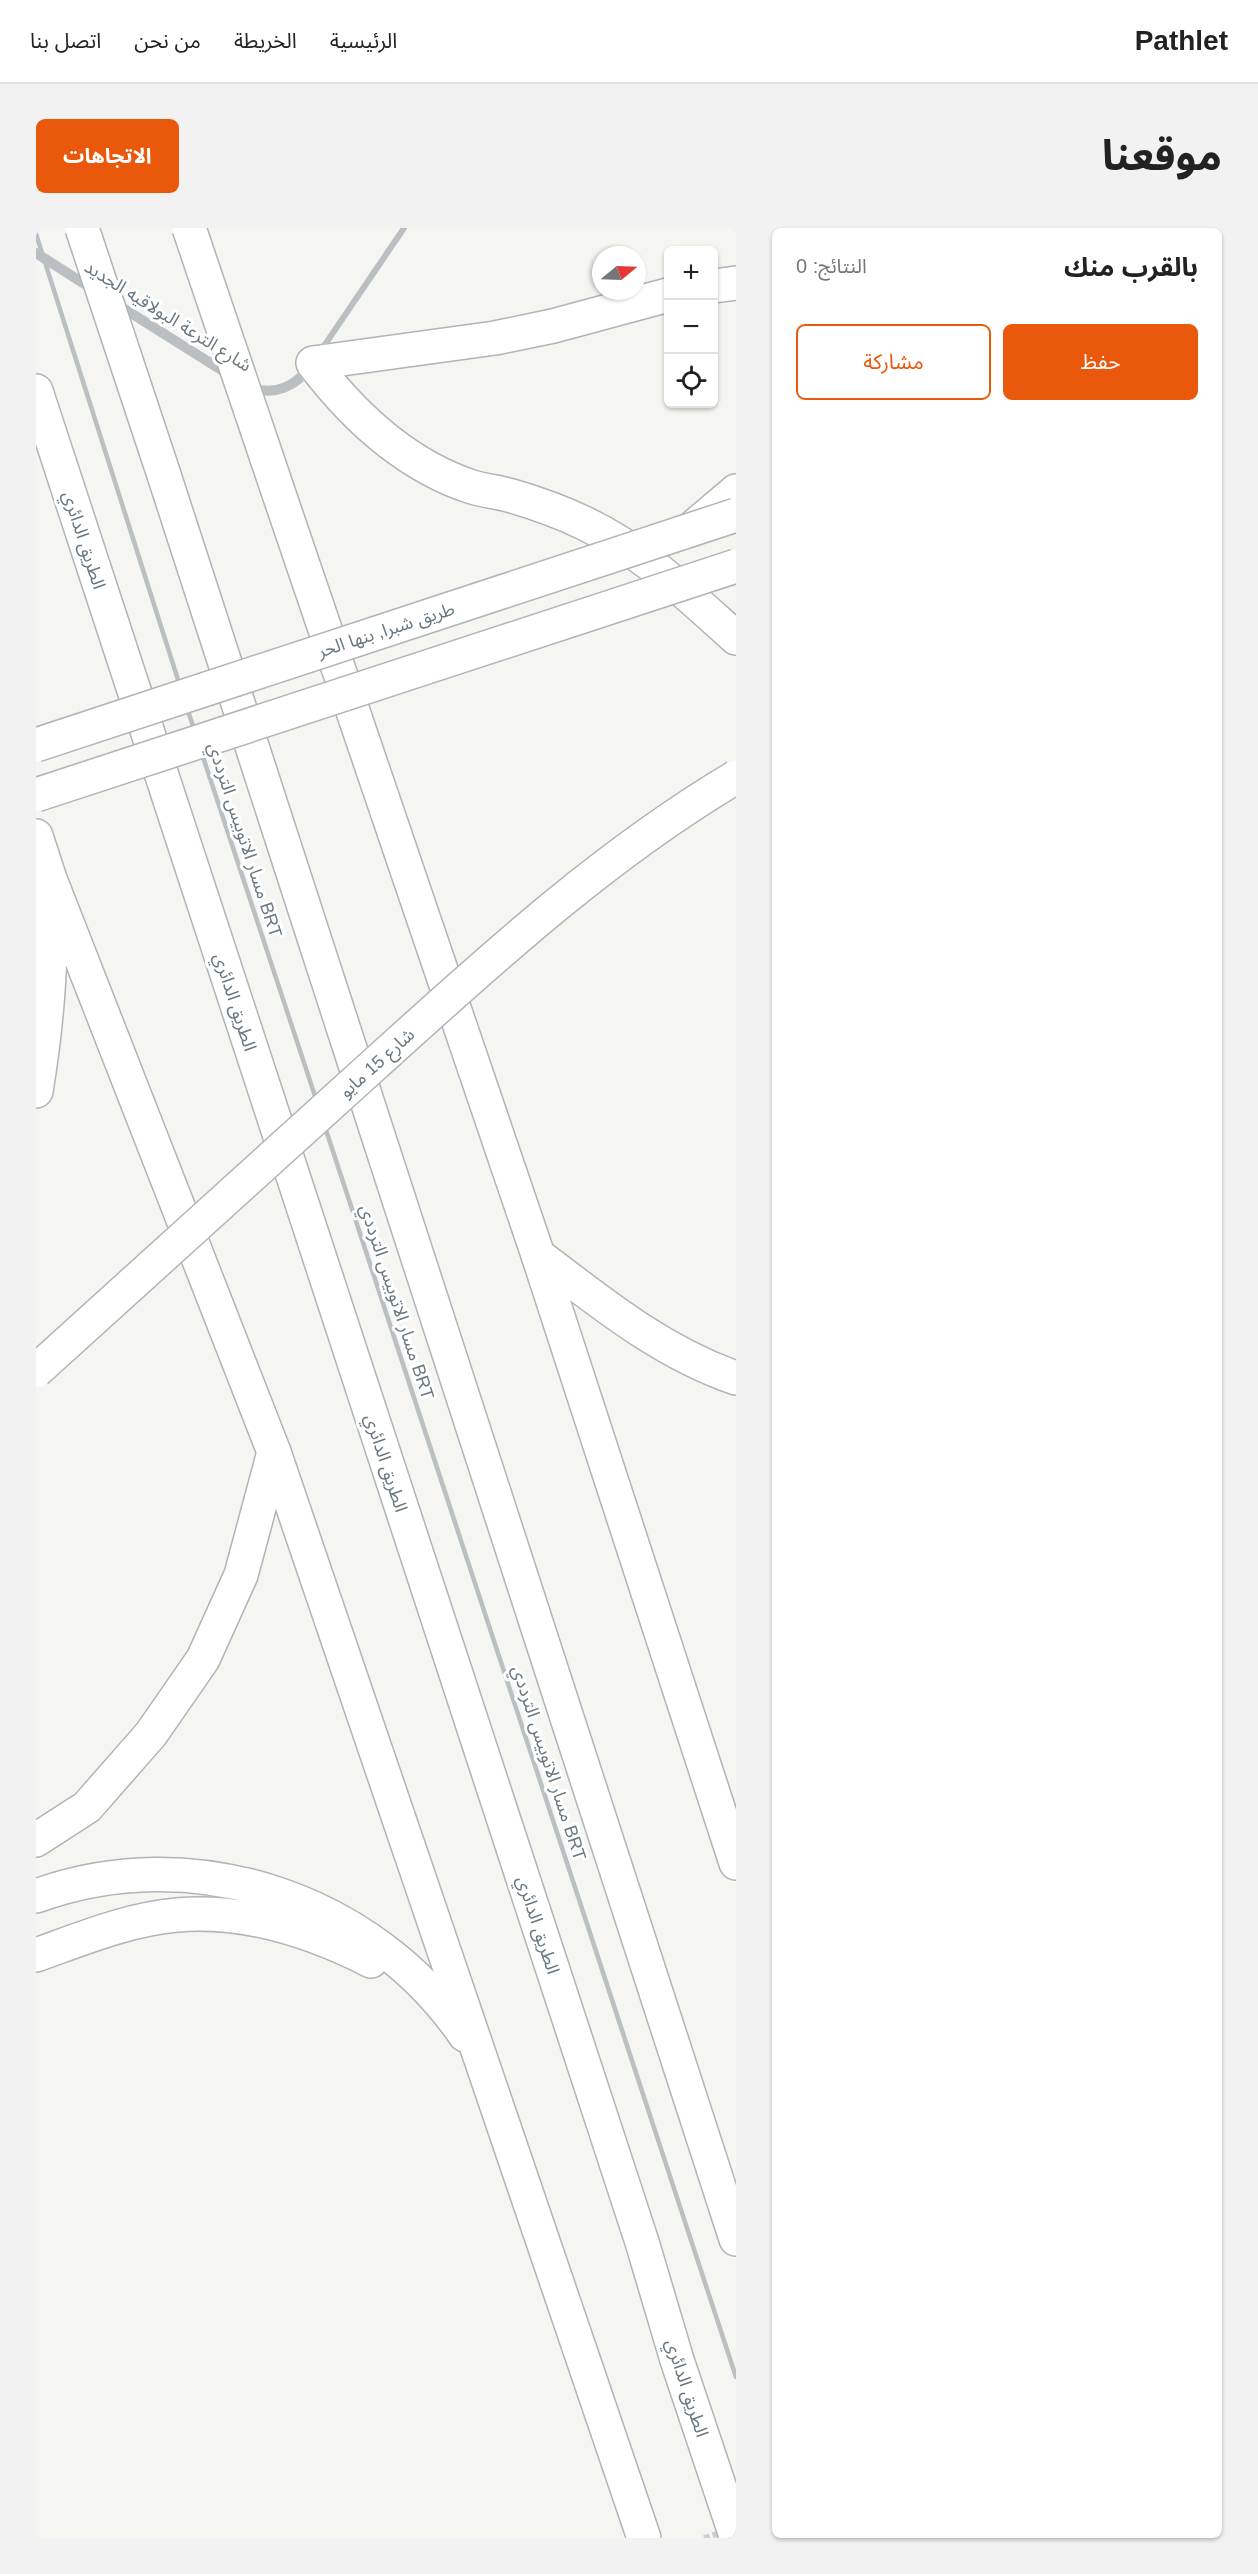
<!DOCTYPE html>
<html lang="ar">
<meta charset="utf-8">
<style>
body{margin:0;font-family:Helvetica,"Noto Sans Arabic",sans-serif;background:#f2f2f2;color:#222;direction:rtl}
.controls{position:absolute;right:18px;top:18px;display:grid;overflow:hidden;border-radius:9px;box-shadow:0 2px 4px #0004}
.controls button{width:54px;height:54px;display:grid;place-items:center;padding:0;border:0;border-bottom:2px solid #e0e0e0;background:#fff;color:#222;font:30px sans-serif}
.compass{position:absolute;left:556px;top:18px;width:54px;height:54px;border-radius:50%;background:#fff;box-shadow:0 2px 4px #0004;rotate:71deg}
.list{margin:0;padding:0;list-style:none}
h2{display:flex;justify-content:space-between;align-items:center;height:78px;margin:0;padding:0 24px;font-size:26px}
h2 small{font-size:20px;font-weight:400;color:#767676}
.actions{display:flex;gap:12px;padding:18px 24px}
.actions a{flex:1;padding:14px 0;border:2px solid #ea580c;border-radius:9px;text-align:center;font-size:21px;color:#ea580c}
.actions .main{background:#ea580c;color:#fff}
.icon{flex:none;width:33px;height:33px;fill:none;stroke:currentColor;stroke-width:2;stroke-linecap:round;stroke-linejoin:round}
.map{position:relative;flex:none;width:700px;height:2310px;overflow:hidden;direction:ltr;border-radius:9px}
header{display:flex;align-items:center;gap:36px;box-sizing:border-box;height:84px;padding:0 30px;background:#fff;border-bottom:2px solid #e0e0e0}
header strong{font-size:28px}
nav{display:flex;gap:33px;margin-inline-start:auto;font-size:21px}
.intro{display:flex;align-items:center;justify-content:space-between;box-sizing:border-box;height:144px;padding:0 36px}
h1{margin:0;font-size:42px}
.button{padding:15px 27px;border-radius:9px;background:#ea580c;color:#fff;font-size:21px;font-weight:700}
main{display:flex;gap:36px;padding:0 36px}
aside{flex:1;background:#fff;border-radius:9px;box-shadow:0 2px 4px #0004}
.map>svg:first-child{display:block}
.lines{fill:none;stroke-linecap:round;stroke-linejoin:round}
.minor-tunnel{stroke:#cad0d0;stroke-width:6;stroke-dasharray:6 3;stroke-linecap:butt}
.secondary-casing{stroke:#afb5b8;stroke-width:36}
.motorway-casing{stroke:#b0b4b6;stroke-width:36}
.service{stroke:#babfc1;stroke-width:4.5}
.minor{stroke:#babfc1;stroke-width:6}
.tertiary{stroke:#babfc1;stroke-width:10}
.secondary{stroke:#fff;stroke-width:33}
.motorway{stroke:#fff;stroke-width:33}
.secondary-bridge-casing{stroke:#afb5b8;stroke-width:36;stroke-linecap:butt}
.motorway-bridge-casing{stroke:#b0b4b6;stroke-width:36;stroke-linecap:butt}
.secondary-bridge{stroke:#fff;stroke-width:33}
.motorway-bridge{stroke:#fff;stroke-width:33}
.labels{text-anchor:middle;stroke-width:6;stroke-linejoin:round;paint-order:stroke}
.street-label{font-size:18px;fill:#677880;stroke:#fff}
</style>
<header>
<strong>Pathlet</strong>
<nav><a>الرئيسية</a><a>الخريطة</a><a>من نحن</a><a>اتصل بنا</a></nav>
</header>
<div class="intro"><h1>موقعنا</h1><a class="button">الاتجاهات</a></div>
<main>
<aside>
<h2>بالقرب منك<small>النتائج: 0</small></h2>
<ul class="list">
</ul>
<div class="actions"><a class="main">حفظ</a><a>مشاركة</a></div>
</aside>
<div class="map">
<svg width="700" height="2310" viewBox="0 0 700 2310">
<rect width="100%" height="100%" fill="#f5f5f2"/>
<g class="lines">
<polyline class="minor-tunnel" points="668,2310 688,2304"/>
<defs>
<path id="secondary" d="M 0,863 C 12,790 16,729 14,656"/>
<g id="motorway">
<polyline points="678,58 700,55"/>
<path d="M 632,67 L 517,98 L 459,110 L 277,135 C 318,189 369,237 436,259 C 449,263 463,264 476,268 C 500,275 525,284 548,295 C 607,323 652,367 700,410"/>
<polyline points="0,163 606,2014 641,2132 700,2308"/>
<polyline points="128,247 700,2011"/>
<polyline points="242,263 502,1027 700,1635"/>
<polyline points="654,302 700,263"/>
<polyline points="0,608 14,651 238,1224 608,2310"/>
<path d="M 502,1027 C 565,1075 625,1124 700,1150"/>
<polyline points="0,1612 51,1579 115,1506 167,1431 205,1347 238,1224"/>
<path d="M 0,1668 C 156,1611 335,1670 429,1807"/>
<path d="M 0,1727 C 45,1711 93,1691 141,1687 C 209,1681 276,1703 335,1733"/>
</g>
</defs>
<use href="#secondary" class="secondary-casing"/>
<use href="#motorway" class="motorway-casing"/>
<g class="service">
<polyline points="0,6 144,458"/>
<polyline points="151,480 159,504"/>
<polyline points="166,526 280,871"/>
<polyline points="288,896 700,2149"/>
</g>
<polyline class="minor" points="286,121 368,0"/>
<g class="tertiary">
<polyline points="0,25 58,62"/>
<polyline points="79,75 195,148"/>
<path d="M 214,159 C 238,169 261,158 275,137"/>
</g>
<use href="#secondary" class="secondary"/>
<use href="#motorway" class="motorway"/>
<defs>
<path id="secondary-bridge" d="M 0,1143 C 113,1041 226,938 339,836 C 453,733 567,628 700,549"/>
<g id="motorway-bridge">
<polyline points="46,0 128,247"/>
<polyline points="153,0 242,263"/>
<polyline points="0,517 700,287"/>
<polyline points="0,567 700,338"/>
</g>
</defs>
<use href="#secondary-bridge" class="secondary-bridge-casing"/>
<use href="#motorway-bridge" class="motorway-bridge-casing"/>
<use href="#secondary-bridge" class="secondary-bridge"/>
<use href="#motorway-bridge" class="motorway-bridge"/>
</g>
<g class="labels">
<g class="street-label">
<text transform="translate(132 88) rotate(32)" y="6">شارع الترعة البولاقيه الجديد</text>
<text transform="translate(48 312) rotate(72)" y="6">الطريق الدائري</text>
<text transform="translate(350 402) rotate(-18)" y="6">طريق شبرا, بنها الحر</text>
<text transform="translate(209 612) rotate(72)" y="6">مسار الاتوبيس الترددي BRT</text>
<text transform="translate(199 774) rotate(72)" y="6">الطريق الدائري</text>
<text transform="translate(341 835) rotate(-42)" y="6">شارع 15 مايو</text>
<text transform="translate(361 1074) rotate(72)" y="6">مسار الاتوبيس الترددي BRT</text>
<text transform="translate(350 1235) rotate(72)" y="6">الطريق الدائري</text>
<text transform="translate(513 1535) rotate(72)" y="6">مسار الاتوبيس الترددي BRT</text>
<text transform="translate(502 1697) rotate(72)" y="6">الطريق الدائري</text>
<text transform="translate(651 2160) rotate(72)" y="6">الطريق الدائري</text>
</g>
</g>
</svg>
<div class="controls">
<button>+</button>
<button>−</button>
<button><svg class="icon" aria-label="locate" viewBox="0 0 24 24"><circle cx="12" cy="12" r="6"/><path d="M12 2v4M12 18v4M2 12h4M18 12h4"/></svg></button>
</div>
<svg class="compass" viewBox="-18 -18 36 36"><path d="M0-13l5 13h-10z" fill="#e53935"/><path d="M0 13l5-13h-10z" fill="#767676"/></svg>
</div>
</main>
